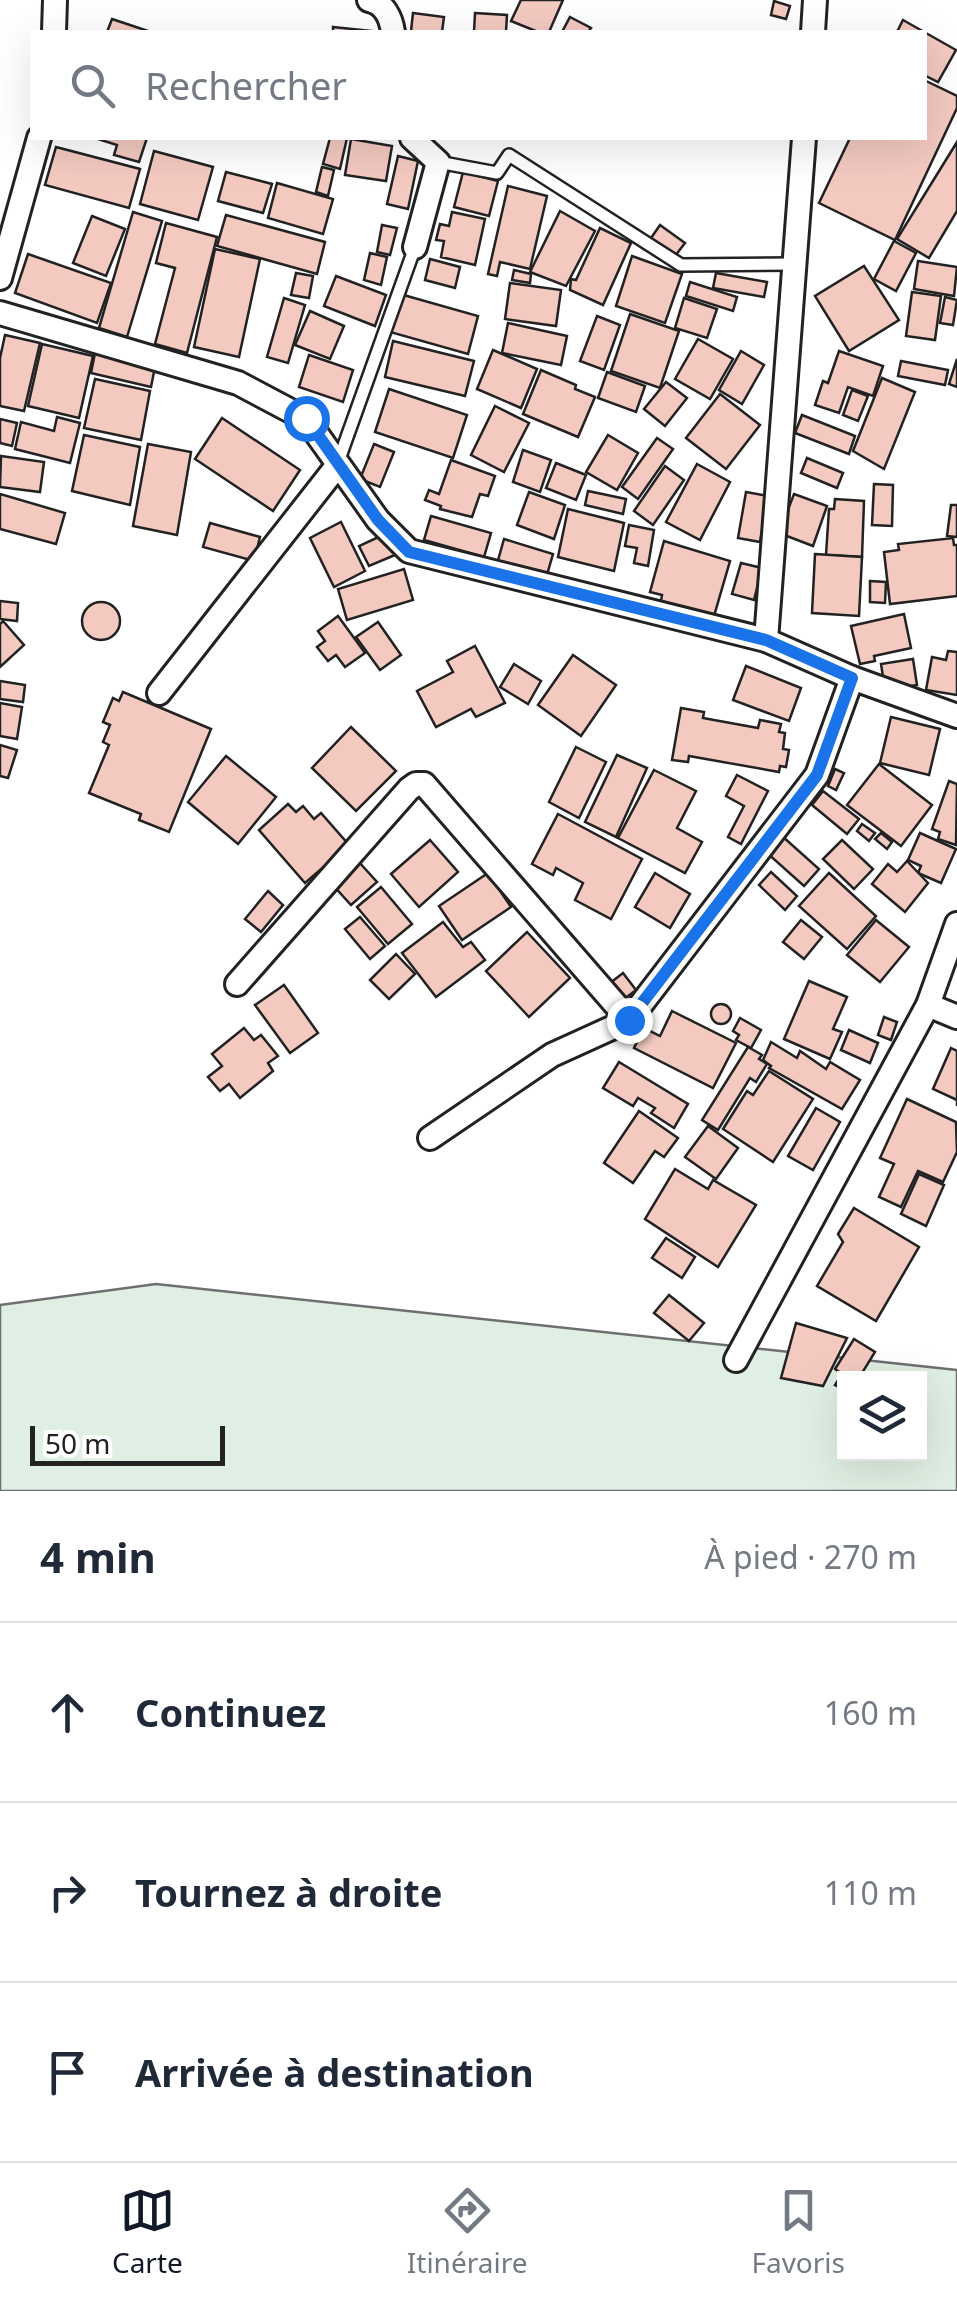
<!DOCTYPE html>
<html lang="fr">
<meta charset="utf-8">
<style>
body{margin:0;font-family:"Noto Sans",sans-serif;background:#f2f2f3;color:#1f2937}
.controls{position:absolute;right:30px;bottom:30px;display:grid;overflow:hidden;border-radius:0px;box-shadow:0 10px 40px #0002}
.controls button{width:90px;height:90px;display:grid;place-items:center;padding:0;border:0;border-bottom:2px solid #e0e1e3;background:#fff;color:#1f2937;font:50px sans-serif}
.scale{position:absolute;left:30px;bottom:25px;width:195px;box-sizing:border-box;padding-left:10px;border:5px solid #222;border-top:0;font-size:28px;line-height:35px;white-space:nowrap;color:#222;-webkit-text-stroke:8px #fff;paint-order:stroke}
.stop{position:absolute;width:30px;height:30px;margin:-22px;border:8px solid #1a73e8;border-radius:50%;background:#fff}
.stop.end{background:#1a73e8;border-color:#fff;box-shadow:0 2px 10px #0008}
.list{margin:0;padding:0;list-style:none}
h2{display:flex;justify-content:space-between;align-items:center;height:130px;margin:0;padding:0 40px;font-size:42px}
h2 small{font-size:32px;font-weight:400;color:#747a83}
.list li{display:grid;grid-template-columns:65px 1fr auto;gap:30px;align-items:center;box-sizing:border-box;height:180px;padding:0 40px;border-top:2px solid #e0e1e3}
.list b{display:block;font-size:38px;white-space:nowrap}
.list em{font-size:32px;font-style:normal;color:#747a83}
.icon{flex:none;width:55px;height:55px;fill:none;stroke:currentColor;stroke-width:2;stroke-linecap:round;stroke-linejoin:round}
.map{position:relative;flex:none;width:957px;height:1491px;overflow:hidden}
.search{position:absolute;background:#fff;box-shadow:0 10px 40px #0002;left:30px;right:30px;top:30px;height:110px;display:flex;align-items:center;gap:25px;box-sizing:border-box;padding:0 35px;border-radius:0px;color:#747a83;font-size:38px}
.sheet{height:670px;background:#fff}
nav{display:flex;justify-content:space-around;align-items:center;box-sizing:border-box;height:140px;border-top:2px solid #e0e1e3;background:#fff;font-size:28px;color:#747a83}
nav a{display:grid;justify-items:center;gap:5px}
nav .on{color:#111827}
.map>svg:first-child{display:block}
.green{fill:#e0efe3;stroke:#6f6f6f;stroke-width:2.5;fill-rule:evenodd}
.building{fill:#f3c9c0;stroke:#222;stroke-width:2.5}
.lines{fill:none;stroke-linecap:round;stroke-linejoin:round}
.service-casing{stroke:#222;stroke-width:16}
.minor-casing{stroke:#222;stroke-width:28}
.service{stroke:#fff;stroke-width:11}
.minor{stroke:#fff;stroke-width:22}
.route{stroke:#1a73e8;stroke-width:12}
</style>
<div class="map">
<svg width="957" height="1491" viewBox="0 0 957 1491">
<rect width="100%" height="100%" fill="#fff"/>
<path class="green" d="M 156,1284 L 957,1370 L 957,1491 L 0,1491 L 0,1305 ZM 844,1378 L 920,1378 L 920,1454 L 844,1454 Z"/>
<g class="building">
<polygon points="521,0 563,0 549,32 538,32 511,21"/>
<polygon points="774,1 790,6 786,19 771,15"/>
<polygon points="413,13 444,17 442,32 411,31"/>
<polygon points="475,13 507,15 506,32 474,32"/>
<polygon points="570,17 591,28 588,32 562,32"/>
<polygon points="112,19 151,32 107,32"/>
<polygon points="903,20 956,50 938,82 924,75 924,32 897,32"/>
<polygon points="333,27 381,32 333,32"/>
<polygon points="924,80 957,96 957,108 895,240 819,203 850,138 924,138"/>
<polygon points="95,138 147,138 139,162 114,155 117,145"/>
<polygon points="330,138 347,138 340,169 323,164"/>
<polygon points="351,139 392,146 386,181 345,175"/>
<polygon points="957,142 957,211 929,258 897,239"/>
<polygon points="56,147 140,169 129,208 45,185"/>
<polygon points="154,151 213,167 198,220 140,204"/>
<polygon points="398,156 418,161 408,209 387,204"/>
<polygon points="322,167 334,170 328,196 316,192"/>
<polygon points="226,172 272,184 263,213 218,201"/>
<polygon points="463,172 498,181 489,216 454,207"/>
<polygon points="277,183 333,199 323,234 268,218"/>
<polygon points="508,186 547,196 530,269 500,262 497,276 488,274"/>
<polygon points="560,211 595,231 566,286 530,272"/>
<polygon points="133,212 162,221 127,337 99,328"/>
<polygon points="452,212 485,219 475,265 441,257 444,241 436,240 440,224 449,226"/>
<polygon points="226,215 325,242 317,274 217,246"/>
<polygon points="92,216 125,229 106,276 73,263"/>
<polygon points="166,223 217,237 187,353 155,344 175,268 156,263"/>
<polygon points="382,225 397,228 390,255 377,252"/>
<polygon points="660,225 685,243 675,256 651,238"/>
<polygon points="600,228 631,243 603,305 570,290 571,279 576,280"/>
<polygon points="894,241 916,253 896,291 874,279"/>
<polygon points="215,249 260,259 239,357 194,347"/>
<polygon points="370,253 387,257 381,285 364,280"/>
<polygon points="28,254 111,283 97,323 15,293"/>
<polygon points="632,256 682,274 665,323 616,306"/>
<polygon points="430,259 460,267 455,288 425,280"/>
<polygon points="918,261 957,267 954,296 914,289"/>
<polygon points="864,266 899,320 849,351 815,296"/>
<polygon points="514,270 531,274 530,283 512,280"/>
<polygon points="296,273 313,276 309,298 291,295"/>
<polygon points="716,273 767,282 764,297 713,288"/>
<polygon points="336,276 386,295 375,326 324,306"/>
<polygon points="690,282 737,297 733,311 686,296"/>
<polygon points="510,283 561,290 556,326 505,319"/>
<polygon points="912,292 941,296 935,340 906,336"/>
<polygon points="400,294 478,316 468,354 390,332"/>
<polygon points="945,297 957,300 953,325 940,323"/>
<polygon points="284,298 305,305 288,363 267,357"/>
<polygon points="684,298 717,309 707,338 675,328"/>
<polygon points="310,311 344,326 330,359 295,345"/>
<polygon points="630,314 679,331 660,388 611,371"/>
<polygon points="597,316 620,325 604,370 580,361"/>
<polygon points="508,323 567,336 561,365 502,353"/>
<polygon points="5,335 40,343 24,411 0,406 0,358"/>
<polygon points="698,339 733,359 710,399 675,379"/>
<polygon points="393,341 474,361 465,396 385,377"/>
<polygon points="42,344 93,356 79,418 28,406"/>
<polygon points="493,350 537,369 521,408 477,389"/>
<polygon points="741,351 764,365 742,404 719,390"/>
<polygon points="839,351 883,366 873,396 848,387 839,413 815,405 823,381 828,383"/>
<polygon points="95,353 155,367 151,387 91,373"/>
<polygon points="309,355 353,370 343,402 299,387"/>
<polygon points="957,359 957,387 949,384"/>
<polygon points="901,361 948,370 945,385 898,376"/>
<polygon points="541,370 576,385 575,389 595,397 578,437 523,414"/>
<polygon points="607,372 645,386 636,412 598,398"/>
<polygon points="882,378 915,392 884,469 853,451"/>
<polygon points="95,379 150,391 141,440 84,428"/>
<polygon points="666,382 687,398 665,426 644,409"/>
<polygon points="389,389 467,415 453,458 375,432"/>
<polygon points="852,390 868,396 858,421 843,415"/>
<polygon points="720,394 760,425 726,469 686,438"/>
<polygon points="495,406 529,423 504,472 471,455"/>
<polygon points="802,415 855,436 849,454 795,433"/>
<polygon points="57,417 80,423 70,463 15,449 21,422 54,431"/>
<polygon points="222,418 300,470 273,511 195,459"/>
<polygon points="0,419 17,423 12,446 0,443"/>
<polygon points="84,435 140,447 130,505 72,491"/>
<polygon points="608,435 638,453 617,490 586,472"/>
<polygon points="657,438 673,449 638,499 622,487"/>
<polygon points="148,444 191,452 177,535 133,526"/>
<polygon points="374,444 394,452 380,487 360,479"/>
<polygon points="523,450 551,460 540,492 513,482"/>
<polygon points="1,456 44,462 40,492 0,487"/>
<polygon points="807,458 843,473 837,488 801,473"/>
<polygon points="451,460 495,476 488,496 480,494 472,517 440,509 441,506 425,500 429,490 439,494"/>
<polygon points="556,463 586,475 576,500 546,488"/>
<polygon points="697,464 730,482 700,540 666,522"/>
<polygon points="665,466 684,480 653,525 634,511"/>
<polygon points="874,484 893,485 892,526 872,525"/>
<polygon points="588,491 626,499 623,514 585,505"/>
<polygon points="529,492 565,505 554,539 517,525"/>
<polygon points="746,492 768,496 760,542 738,538"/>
<polygon points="0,494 65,513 56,544 0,529"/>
<polygon points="794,494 827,506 813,546 779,533"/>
<polygon points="835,499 864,501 862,557 826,555 829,509 834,509"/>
<polygon points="951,505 957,505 957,537 947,536"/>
<polygon points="568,509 624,523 614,571 558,557"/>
<polygon points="431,516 491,533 484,557 424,540"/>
<polygon points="341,522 365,571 334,587 310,538"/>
<polygon points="210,523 260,537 254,561 203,547"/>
<polygon points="629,525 654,530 648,566 634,563 637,548 625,546"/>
<polygon points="385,534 395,555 369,566 359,546"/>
<polygon points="953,538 954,545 957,545 957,596 890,604 884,552 899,550 898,544"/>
<polygon points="504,539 553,554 546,578 497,564"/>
<polygon points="664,541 730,561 714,616 683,612 684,607 661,601 662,595 650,592"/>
<polygon points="815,554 862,557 859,616 812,613"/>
<polygon points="741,563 762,568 754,600 732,594"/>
<polygon points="404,569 413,600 347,620 338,589"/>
<polygon points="870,581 886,582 885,603 870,602"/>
<polygon points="0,601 18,603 17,621 0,619"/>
<circle cx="101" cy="621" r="19"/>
<polygon points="904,614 911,648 874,656 875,661 860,664 851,626"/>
<polygon points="338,616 365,653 345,667 336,655 328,661 317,647 325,641 318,631"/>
<polygon points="3,621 24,645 0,667 0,624"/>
<polygon points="378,622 401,655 380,670 356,637"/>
<polygon points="475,646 505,703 476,717 471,709 436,727 417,691 453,672 447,661"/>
<polygon points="948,651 957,652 957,695 926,690 932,657 946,660"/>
<polygon points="573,655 616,685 581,736 538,705"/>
<polygon points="913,659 917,685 885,690 881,664"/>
<polygon points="514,664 541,681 528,704 500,687"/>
<polygon points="746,666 801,688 789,721 733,700"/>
<polygon points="0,681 25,685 23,702 0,699"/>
<polygon points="123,692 211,729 169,832 139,820 141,814 89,793 109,745 103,742 110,725 103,722 113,698 119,701"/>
<polygon points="0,703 22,707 17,739 0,736"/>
<polygon points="681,708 704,712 703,718 758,728 760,720 781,724 779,732 785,733 783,749 789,750 786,767 780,766 779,772 689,756 688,762 672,760"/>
<polygon points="891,717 940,729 929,775 880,763"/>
<polygon points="351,727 396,771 356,811 312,768"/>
<polygon points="0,745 17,750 8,778 0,776"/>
<polygon points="576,747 606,762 579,818 549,802"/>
<polygon points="617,755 647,768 616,837 585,822"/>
<polygon points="226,756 276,797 238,844 188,802"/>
<polygon points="879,764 932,805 901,846 847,805"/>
<polygon points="835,769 844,773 836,790 828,786"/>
<polygon points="654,770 696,791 677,828 702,842 685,873 618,838"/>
<polygon points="737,775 768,791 741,844 728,837 744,806 726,796"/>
<polygon points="949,781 957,784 956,845 938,839 940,832 932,829"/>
<polygon points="823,791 859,819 847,834 812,805"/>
<polygon points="288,804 296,812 303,806 314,819 321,813 349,845 305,883 259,830"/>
<polygon points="558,814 642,859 611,919 575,900 583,883 556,868 553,875 532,864"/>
<polygon points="862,824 875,833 869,841 857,831"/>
<polygon points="881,833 892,842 887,849 875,839"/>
<polygon points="920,833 956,849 941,883 918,873 921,866 908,860"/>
<polygon points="782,836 819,869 804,886 767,853"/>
<polygon points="430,840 458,872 419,907 391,874"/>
<polygon points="842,840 873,869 854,889 823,859"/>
<polygon points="358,861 377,882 351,905 332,884"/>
<polygon points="907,861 928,883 905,912 872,884 888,864 897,872"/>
<polygon points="771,872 797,896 785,910 759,885"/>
<polygon points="488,873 511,907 462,940 439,906"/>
<polygon points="655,873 690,894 670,928 635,907"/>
<polygon points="829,873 876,916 847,949 799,906"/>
<polygon points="381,887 412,924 388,944 357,907"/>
<polygon points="268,891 283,905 261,932 245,919"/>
<polygon points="360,917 385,946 370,959 345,929"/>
<polygon points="801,920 822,937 804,959 783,942"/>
<polygon points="876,920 909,947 880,982 847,955"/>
<polygon points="443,922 463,947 471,942 485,960 436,997 402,953"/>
<polygon points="527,932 570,978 529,1017 486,971"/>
<polygon points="396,954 415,974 389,999 370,980"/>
<polygon points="623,973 636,990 618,1004 605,987"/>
<polygon points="809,981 847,997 833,1029 842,1032 830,1059 784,1039"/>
<polygon points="284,985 318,1033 290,1053 255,1005"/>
<circle cx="721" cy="1014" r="10"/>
<polygon points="672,1011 736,1043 713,1088 634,1048 644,1028 660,1036"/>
<polygon points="884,1017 897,1022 891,1040 878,1035"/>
<polygon points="740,1018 761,1030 751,1048 736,1040 739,1035 733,1031"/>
<polygon points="244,1028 254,1040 261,1035 278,1056 268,1063 273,1071 240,1098 229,1084 220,1091 208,1077 222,1066 212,1054"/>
<polygon points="849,1030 878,1043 870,1063 841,1050"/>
<polygon points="771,1042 797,1058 800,1051 826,1069 830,1062 860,1080 842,1109 769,1068 771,1066 763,1060"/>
<polygon points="748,1047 762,1055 759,1059 767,1064 756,1082 750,1078 718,1130 702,1120"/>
<polygon points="951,1048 957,1051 957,1106 957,1100 933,1089"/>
<polygon points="619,1062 688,1104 674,1128 651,1113 655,1108 638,1098 633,1106 603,1088"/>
<polygon points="769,1071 813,1099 773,1162 723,1129 747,1091 753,1095"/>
<polygon points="907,1099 956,1122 957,1152 943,1182 918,1171 901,1207 879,1197 894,1164 880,1158"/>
<polygon points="816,1108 840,1122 813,1170 788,1156"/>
<polygon points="639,1111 678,1138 664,1157 655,1151 633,1183 604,1163"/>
<polygon points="708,1126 738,1148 716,1179 685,1157"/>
<polygon points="675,1169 708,1189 713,1180 756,1205 718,1267 645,1219"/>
<polygon points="919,1174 944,1185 926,1226 901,1214"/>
<polygon points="854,1208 919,1247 876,1321 817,1286 843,1242 838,1234"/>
<polygon points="666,1238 695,1257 682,1278 652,1258"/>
<polygon points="669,1295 704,1323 689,1341 654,1313"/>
<polygon points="796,1323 847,1338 823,1386 781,1378"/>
<polygon points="854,1339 875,1352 859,1378 844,1378 844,1390 835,1385 842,1374 835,1369"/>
</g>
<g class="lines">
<defs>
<g id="service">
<polyline points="438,162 497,173 509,155 681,265 795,264"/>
<polyline points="337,465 415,247"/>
</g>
<g id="minor">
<path d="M 369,0 C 384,3 391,18 393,32"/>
<polyline points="54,32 55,0"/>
<polyline points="813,32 815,0"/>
<polyline points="412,138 438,162 415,247"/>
<polyline points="0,278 39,138"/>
<polyline points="0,313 238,383 306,419 378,520 409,551 766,640 852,678 957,716"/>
<polyline points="766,640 804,138"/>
<polyline points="159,693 337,466"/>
<polyline points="237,984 409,789 416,784 424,784 629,1020"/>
<polyline points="928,1005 957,1017"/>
<polyline points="430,1138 552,1055 629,1020 817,775 852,678"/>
<polyline points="736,1360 928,1005 957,924"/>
</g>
</defs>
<use href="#service" class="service-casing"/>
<use href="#minor" class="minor-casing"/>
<use href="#service" class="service"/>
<use href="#minor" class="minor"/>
</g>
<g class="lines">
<polyline class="route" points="306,418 378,520 409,552 766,640 852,678 817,775 629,1020"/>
</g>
</svg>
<div class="controls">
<button><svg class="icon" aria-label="layers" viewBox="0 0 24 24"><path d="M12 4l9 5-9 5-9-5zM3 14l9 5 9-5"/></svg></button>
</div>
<div class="scale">50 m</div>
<div class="stop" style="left:306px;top:418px"></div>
<div class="stop end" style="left:629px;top:1020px"></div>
<div class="search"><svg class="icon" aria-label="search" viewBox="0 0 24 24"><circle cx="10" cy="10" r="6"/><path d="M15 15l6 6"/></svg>Rechercher</div>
</div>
<section class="sheet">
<h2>4 min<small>À pied · 270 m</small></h2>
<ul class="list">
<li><svg class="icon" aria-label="ahead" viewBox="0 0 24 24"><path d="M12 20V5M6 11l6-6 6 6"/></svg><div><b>Continuez</b></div><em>160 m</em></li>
<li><svg class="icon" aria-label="right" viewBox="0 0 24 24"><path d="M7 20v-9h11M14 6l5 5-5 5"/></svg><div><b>Tournez à droite</b></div><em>110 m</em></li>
<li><svg class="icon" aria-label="arrive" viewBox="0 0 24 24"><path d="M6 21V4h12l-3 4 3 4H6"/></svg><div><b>Arrivée à destination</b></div></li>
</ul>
</section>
<nav>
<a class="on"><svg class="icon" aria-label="map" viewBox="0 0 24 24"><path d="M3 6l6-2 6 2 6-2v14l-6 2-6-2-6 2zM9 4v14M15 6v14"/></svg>Carte</a>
<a><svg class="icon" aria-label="directions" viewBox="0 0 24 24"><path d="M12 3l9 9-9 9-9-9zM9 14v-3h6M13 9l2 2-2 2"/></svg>Itinéraire</a>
<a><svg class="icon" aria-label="saved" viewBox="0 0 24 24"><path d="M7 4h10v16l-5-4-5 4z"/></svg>Favoris</a>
</nav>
